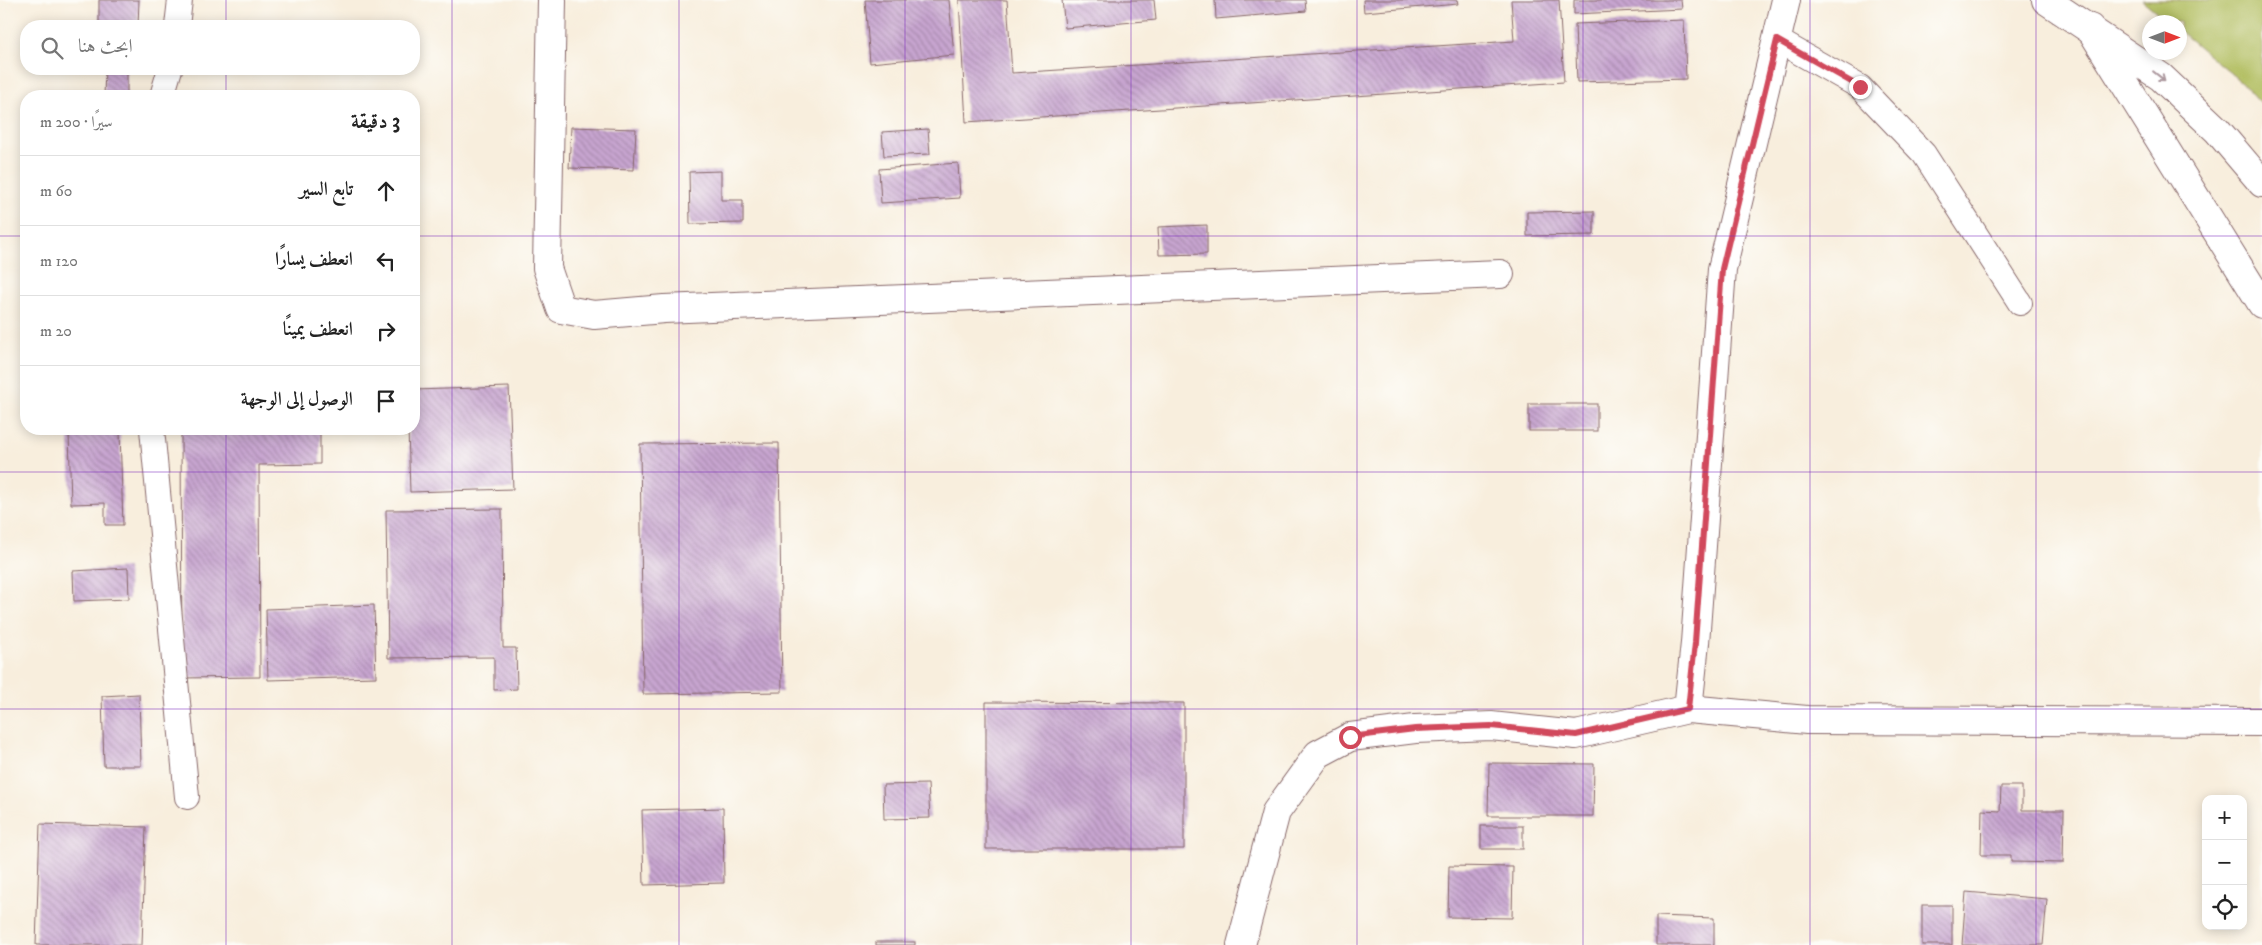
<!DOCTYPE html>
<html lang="ar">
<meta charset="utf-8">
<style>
body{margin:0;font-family:"IM FELL DW Pica",Amiri,serif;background:#f6f6f6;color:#222;direction:rtl}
.controls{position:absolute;right:15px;bottom:15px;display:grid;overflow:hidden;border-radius:10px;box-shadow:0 2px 12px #0003}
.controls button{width:45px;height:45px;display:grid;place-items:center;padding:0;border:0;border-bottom:1px solid #e0e0e0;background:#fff;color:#222;font:25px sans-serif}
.compass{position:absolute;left:2142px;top:15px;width:45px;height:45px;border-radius:50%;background:#fff;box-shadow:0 2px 12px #0003;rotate:90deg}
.stop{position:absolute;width:15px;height:15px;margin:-11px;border:4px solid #d1495b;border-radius:50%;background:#fff}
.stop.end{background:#d1495b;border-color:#fff;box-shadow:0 1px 5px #0008}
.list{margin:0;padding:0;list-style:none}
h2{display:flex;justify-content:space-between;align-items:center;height:65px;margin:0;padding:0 20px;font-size:21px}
h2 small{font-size:16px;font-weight:400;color:#767676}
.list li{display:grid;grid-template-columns:32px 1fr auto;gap:15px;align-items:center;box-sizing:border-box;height:70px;padding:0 20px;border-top:1px solid #e0e0e0}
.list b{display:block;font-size:19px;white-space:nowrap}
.list em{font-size:16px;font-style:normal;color:#767676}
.icon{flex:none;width:28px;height:28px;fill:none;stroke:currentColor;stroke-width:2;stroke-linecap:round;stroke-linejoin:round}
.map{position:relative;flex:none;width:2262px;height:945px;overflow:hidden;direction:ltr}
.search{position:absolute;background:#fff;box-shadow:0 2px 12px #0003;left:20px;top:20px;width:400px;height:55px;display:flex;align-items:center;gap:12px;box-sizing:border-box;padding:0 18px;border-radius:20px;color:#767676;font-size:19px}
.panel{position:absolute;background:#fff;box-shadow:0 2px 12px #0003;left:20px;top:90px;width:400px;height:345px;border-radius:20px;direction:rtl}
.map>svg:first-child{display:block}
.green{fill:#b1bd5e;stroke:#7e6e44}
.building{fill:url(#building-back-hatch)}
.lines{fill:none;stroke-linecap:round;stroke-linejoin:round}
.service-casing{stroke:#876769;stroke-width:26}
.minor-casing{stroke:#876769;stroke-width:30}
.trunk-casing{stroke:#876769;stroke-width:30}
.service{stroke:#fff;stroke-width:24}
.minor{stroke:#fff;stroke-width:28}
.trunk{stroke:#fff;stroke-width:28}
.oneway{stroke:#ae9aa0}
.route{stroke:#d1495b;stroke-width:6}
.grid{fill:none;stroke:#7b2cbf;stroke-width:1;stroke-opacity:0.55}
</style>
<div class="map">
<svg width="2262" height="945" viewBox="0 0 2262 945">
<defs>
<pattern id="building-back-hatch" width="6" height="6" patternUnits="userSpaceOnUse" patternTransform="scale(1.25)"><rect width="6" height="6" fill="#c7a5d0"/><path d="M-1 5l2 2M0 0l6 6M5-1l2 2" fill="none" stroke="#a486a9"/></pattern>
</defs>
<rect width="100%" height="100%" fill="#fdfcf7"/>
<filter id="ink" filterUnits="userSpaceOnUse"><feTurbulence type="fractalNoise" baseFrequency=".02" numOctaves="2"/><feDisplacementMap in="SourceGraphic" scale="10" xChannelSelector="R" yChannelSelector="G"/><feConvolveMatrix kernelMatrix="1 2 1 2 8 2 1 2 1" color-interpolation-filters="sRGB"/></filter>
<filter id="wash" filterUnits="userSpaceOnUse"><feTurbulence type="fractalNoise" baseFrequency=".0096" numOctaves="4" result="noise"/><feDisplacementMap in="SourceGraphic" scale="20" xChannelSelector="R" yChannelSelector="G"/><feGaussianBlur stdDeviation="1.12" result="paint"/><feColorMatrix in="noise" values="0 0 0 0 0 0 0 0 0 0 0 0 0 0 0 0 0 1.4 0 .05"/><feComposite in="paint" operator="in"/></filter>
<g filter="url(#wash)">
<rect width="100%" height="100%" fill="#f8eedd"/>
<polygon class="green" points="2142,0 2262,0 2262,105 2241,82 2180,31 2180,22 2169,22"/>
<g id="blocks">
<g class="building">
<polygon points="99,0 139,0 138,26 99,26"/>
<polygon points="865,0 949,0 954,55 870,63"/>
<polygon points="959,0 1007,0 1012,73 1514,41 1511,0 1559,0 1564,82 966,122"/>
<polygon points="1062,0 1154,0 1156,20 1065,28"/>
<polygon points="1215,0 1305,0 1306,11 1216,19"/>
<polygon points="1363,0 1457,0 1458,4 1364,12"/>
<polygon points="1574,0 1681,0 1682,9 1574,14"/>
<polygon points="1684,20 1686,79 1577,82 1575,24"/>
<polygon points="105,69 127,69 127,96 104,96"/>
<polygon points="571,127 636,129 634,170 569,168"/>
<polygon points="928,129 930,154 884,156 882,132"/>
<polygon points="958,163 960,198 881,203 879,169"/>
<polygon points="721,171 721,200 743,200 743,223 690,224 689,172"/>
<polygon points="1594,211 1594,235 1527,236 1527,212"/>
<polygon points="1207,225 1207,254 1159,255 1158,227"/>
<polygon points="509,387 513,489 410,492 408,429 414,429 414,390"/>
<rect x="1529" y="404" width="68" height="27"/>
<polygon points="181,429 320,429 320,464 259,465 260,677 182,678"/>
<polygon points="120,432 123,525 105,525 105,503 71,504 69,433"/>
<polygon points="779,443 782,692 643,694 640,444"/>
<polygon points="502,509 503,648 516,648 517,689 494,690 494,657 388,658 386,510"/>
<polygon points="128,568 129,599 74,601 73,571"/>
<polygon points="374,605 376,677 268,680 266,609"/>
<polygon points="139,694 141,766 104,766 102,696"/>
<polygon points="986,702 1184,703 1184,849 986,849"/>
<polygon points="1489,763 1594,764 1593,816 1488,816"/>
<polygon points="928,784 930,818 884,819 883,785"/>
<polygon points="2001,786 2022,786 2022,810 2064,810 2063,863 2011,862 2011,855 1981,855 1982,810 2000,811"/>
<polygon points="723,808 724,883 644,885 642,810"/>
<polygon points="40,824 146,827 142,945 36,945"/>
<rect x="1481" y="826" width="42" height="23"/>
<polygon points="1449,866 1513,867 1512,918 1448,917"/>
<polygon points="1966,892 2047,899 2043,945 1962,945"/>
<rect x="1922" y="905" width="30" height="40"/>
<polygon points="1656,916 1714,918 1714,945 1656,945"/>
<rect x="876" y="942" width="39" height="3"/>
</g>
</g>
</g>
<g filter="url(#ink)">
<use href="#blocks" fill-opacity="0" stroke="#876769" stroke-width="1"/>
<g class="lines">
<defs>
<g id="service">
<polyline points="177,26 180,0"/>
<polyline points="1777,40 1860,87 1924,154 2020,303"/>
<polyline points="162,96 170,69"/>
<polyline points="152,429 187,797"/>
</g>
<g id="minor">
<polyline points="552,0 547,268 561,309 594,315 664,309 1500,274"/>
<polyline points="2090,28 2262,304"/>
<polyline points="1688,709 1695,643 1722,269 1786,0"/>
<polyline points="1241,945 1276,812 1318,754 1350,737 1415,729 1491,726 1576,735 1688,709 1807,720 2262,722"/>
</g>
<polyline id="trunk" points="2046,0 2161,77 2217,130 2262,183"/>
</defs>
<use href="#service" class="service-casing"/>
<use href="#minor" class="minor-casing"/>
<use href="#trunk" class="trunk-casing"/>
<use href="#service" class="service"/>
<use href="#minor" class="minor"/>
<use href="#trunk" class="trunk"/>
</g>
<defs><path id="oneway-shaft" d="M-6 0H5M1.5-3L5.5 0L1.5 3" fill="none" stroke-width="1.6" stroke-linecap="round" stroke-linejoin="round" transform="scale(1.25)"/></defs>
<use class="oneway" href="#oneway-shaft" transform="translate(2159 76) rotate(38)"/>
</g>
<g class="lines" filter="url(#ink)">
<polyline class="route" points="1350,737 1415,729 1491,726 1576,735 1688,709 1695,643 1722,269 1777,40 1860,87"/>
</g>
<path class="grid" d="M 226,0 L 226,26M 452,0 L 452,945M 679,0 L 679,945M 905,0 L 905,945M 1131,0 L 1131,945M 1357,0 L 1357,945M 1583,0 L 1583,945M 1810,0 L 1810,945M 2036,0 L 2036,945M 226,69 L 226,96M 0,236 L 26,236M 414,236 L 2262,236M 226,429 L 226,945M 0,472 L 2262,472M 0,709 L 2262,709"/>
</svg>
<div class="controls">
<button>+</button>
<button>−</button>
<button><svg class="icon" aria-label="locate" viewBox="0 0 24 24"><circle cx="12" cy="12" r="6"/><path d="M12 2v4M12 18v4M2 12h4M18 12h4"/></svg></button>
</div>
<svg class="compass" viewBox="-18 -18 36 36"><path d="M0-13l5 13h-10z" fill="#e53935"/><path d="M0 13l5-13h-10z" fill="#767676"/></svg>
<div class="stop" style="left:1350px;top:737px"></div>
<div class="stop end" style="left:1860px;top:87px"></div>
<div class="search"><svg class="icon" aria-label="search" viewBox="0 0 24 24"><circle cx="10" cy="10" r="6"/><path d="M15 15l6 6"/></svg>ابحث هنا</div>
<section class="panel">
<h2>3 دقيقة<small>سيرًا · 200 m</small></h2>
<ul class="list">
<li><svg class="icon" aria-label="ahead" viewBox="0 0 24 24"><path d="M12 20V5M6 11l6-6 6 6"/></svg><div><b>تابع السير</b></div><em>60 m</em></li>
<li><svg class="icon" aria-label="left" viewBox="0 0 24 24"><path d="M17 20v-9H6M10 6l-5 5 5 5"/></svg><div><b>انعطف يسارًا</b></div><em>120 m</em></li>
<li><svg class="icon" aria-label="right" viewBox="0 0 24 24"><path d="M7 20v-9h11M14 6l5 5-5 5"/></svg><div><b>انعطف يمينًا</b></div><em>20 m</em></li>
<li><svg class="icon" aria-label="arrive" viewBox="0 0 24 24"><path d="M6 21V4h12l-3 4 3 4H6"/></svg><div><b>الوصول إلى الوجهة</b></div></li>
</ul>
</section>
</div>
